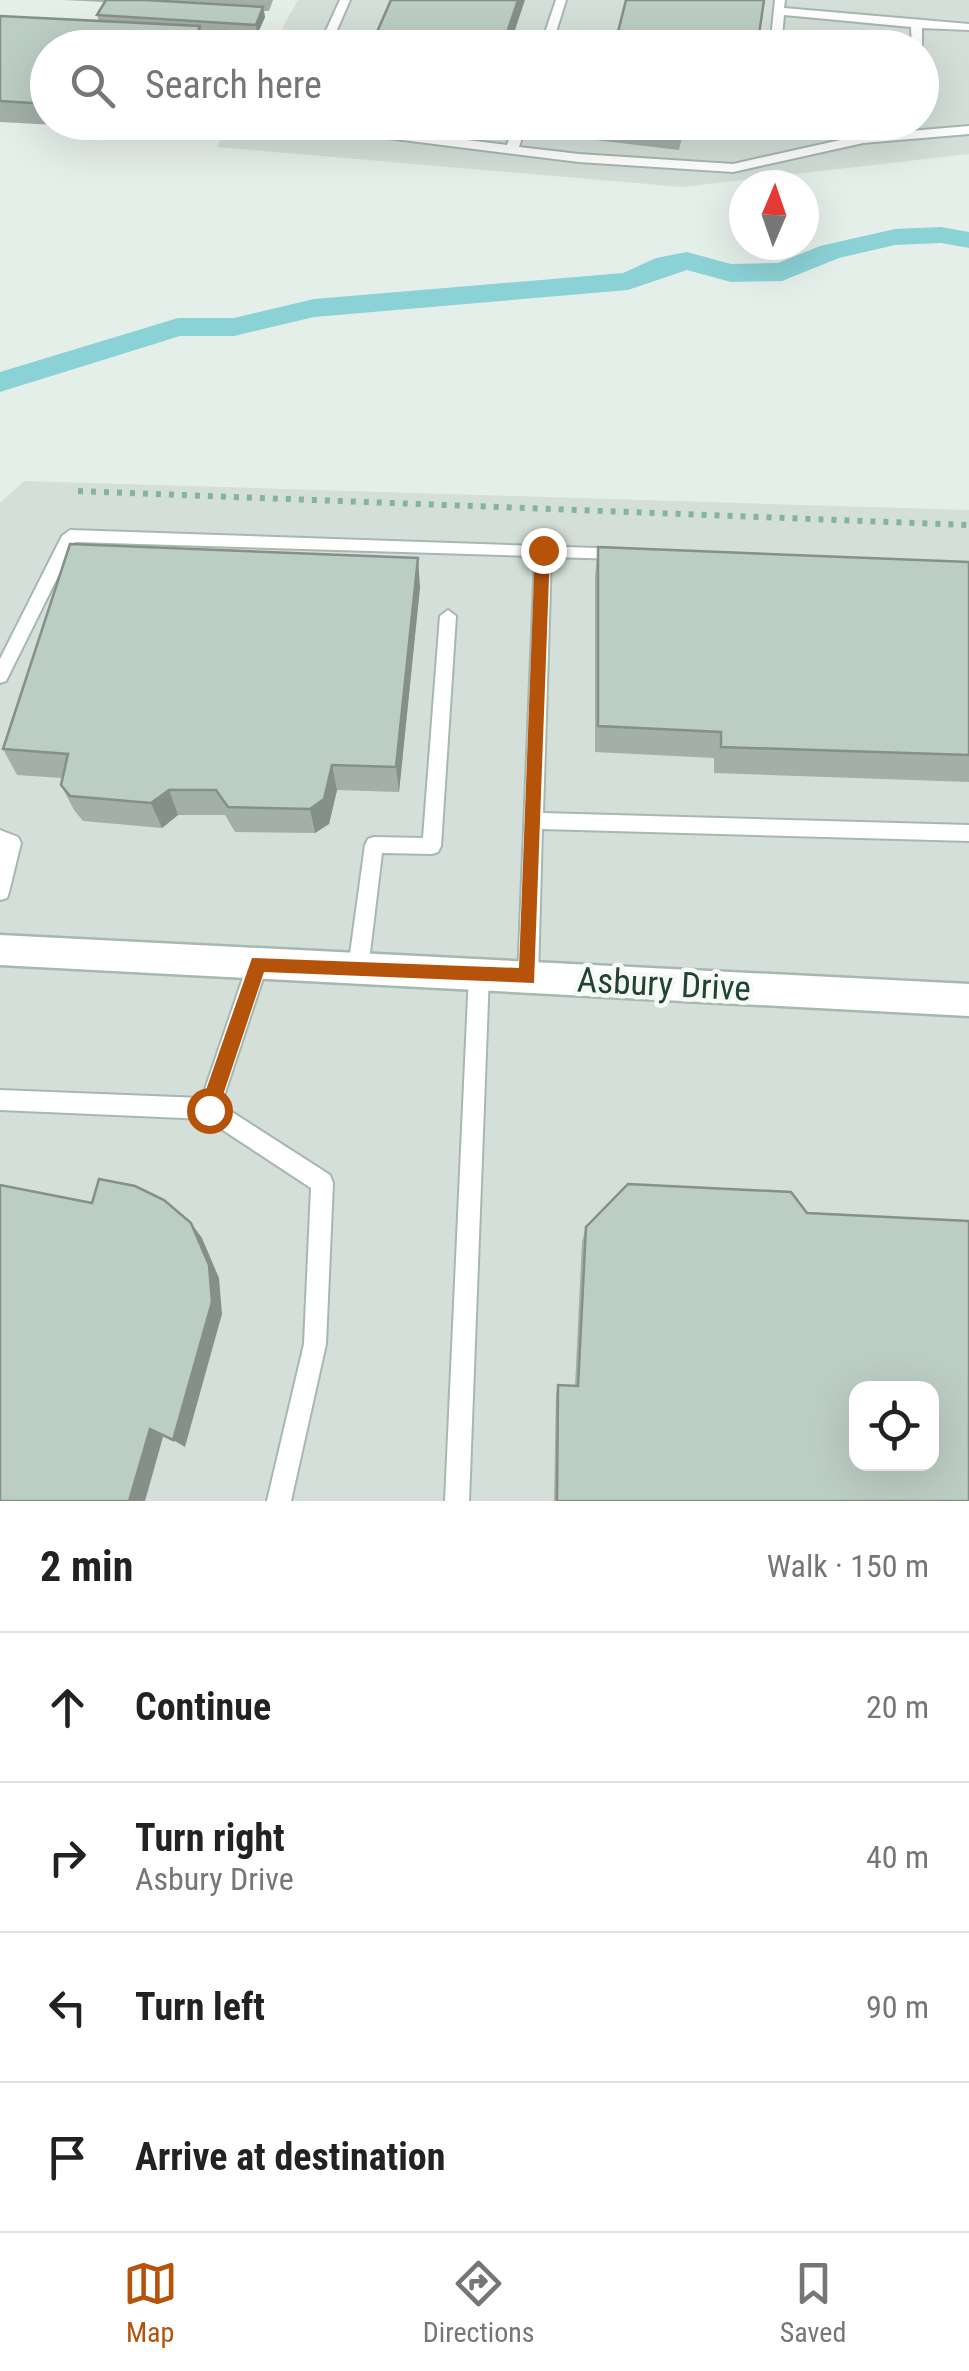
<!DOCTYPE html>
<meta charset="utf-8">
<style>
body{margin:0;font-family:"Roboto Condensed",sans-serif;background:#f2f2f2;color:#222}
.controls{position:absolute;right:30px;bottom:30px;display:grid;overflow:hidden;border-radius:20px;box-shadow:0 10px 40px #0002}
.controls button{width:90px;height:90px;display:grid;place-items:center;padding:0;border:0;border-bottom:2px solid #e0e0e0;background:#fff;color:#222;font:50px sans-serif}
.compass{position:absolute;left:729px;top:170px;width:90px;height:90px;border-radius:50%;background:#fff;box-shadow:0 10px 40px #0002;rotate:2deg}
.stop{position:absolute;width:30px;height:30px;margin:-22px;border:8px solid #b45309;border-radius:50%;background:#fff}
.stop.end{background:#b45309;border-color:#fff;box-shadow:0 2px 10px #0008}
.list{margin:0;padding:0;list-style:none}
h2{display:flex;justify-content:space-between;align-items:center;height:130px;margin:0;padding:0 40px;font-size:42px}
h2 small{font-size:32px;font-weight:400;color:#767676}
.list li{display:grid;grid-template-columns:65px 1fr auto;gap:30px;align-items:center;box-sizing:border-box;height:150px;padding:0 40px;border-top:2px solid #e0e0e0}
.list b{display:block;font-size:38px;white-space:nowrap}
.list p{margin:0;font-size:32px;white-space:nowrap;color:#767676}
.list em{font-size:32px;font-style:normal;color:#767676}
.icon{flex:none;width:55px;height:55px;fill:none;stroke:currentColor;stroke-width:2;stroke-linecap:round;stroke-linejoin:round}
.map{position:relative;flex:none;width:969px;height:1501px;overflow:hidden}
.search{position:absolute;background:#fff;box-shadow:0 10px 40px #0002;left:30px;right:30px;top:30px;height:110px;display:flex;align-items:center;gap:25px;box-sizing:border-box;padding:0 35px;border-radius:55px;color:#767676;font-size:38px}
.sheet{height:730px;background:#fff}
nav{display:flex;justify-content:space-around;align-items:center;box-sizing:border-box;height:140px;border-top:2px solid #e0e0e0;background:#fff;font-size:28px;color:#767676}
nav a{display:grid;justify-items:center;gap:5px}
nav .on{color:#b45309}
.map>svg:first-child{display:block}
.built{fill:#d3dfd8;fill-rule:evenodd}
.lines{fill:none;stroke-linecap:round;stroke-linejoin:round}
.canal{fill:#8bd2d6;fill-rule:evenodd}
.service-casing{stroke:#a7b8b0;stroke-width:4}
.minor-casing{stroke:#a7b8b0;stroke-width:5}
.path{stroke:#83b49f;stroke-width:6;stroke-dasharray:5 8;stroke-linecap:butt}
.service{fill:#fff;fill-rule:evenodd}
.minor{fill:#fff;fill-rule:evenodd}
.wall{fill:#a2b0a9}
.shaded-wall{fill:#849089}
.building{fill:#bccdc4;stroke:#849089;stroke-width:2.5;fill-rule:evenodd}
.route{fill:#b45309}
.labels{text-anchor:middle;stroke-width:9;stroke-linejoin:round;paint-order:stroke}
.street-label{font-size:35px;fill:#224236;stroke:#f6faf7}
</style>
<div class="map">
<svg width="969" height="1501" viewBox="0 0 969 1501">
<rect width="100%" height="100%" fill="#e5efe9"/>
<g class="built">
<polygon points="298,0 969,0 969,154 682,187 217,147 230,122 922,122 922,48 272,47"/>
<path d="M 24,481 L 969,510 L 969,1501 L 0,1501 L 0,503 ZM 856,1388 L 932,1388 L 932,1464 L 856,1464 Z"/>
</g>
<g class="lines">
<polygon class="canal" points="941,227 969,232 969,248 941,243 895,245 839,258 782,281 731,282 687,270 628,290 314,317 234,336 180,336 0,392 0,372 178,318 234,318 314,299 623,273 656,258 687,252 731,264 778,263 820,246 895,229"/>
<defs>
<g id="service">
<polygon points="340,0 350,0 329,48 318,48"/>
<polygon points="556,0 566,0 551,48 540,48"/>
<polygon points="775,0 785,0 784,8 969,24 969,30 922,28 922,50 922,48 912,48 911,27 784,15 781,48 770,48"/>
<polygon points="922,71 928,74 928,92 922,95"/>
<polygon points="285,122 323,122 507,145 515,122 527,122 519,147 579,154 733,164 863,135 969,126 969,134 863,143 733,172 579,162 291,126"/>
<polygon points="70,530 625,549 627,553 619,559 551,557 543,813 969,825 969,841 542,829 538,977 535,983 528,986 521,983 518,977 535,556 75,542 6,681 0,683 0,659 62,536"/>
<polygon points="448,610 456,616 441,846 438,852 432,854 382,853 368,969 365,975 358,978 351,975 348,969 365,845 368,839 374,837 423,838 440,616"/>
<polygon points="0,830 18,837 21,843 9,892 7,898 0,900"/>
<polygon points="258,954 265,957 268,963 221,1105 330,1175 333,1183 326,1344 291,1501 267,1501 304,1344 311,1188 206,1119 0,1110 0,1090 202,1098 248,963 251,957"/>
<polygon points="479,965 486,968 489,974 469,1501 445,1501 469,974 472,968"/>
</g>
<polygon id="minor" points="0,935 969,984 969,1016 0,965"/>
</defs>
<use href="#service" class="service-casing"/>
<use href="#minor" class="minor-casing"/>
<polyline class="path" points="78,491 969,525"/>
<use href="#service" class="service"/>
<use href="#minor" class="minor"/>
</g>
<g class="wall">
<polygon points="63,0 273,0 269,11 264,11 265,17 257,35 201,32 204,48 48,48 48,122 171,122 167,131 0,122 0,16 99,21 97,15 105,2"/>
<polygon points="377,122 484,122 481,133"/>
<polygon points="596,122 745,122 743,134 684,129 679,150 595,140"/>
<polygon points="598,547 969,562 969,782 714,773 714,758 595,752 595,576"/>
<polygon points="420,587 399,792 337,790 329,824 315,833 235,832 225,815 178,815 162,828 83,821 74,810 61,785 62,778 17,775 3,749"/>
<polygon points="807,1213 969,1501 554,1501 556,1394 558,1385 575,1386 582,1242 586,1227"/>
</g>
<g class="shaded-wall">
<polygon points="518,0 525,0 509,48 502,48"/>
<polygon points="263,7 265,17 257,35 256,25"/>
<polygon points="200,26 204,48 191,48"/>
<polygon points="418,558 420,587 399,792 396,767"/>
<polygon points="332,765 337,790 329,824 315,833 310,809"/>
<polygon points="169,790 178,815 162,828 151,803"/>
<polygon points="191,1223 202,1238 219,1278 222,1314 185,1447 173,1440"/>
<polygon points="150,1429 163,1437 145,1501 129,1501"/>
</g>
<g class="building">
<polygon points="106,0 145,0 263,7 256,25 97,15"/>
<polygon points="391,0 518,0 502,48 370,48"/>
<polygon points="626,0 764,0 757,48 614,48"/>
<polygon points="0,16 200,26 191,48 48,48 48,104 0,101"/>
<polygon points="630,122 683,122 682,128"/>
<polygon points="70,544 418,558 396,767 332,765 324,799 310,809 228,807 216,790 169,790 151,803 70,796 61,785 68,754 3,749"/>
<polygon points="598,547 969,562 969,755 721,747 721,732 598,726"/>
<polygon points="99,1179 135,1186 164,1200 191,1223 209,1265 212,1302 173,1440 150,1429 129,1501 0,1501 0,1185 92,1203"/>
<path d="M 628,1184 L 791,1192 L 807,1213 L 969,1221 L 969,1501 L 557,1501 L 558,1385 L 578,1386 L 586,1227 ZM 856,1388 L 932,1388 L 932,1464 L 856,1464 Z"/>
</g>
<polygon class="route" points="543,544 550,550 534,983 264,972 216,1116 202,1116 199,1110 252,958 519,968 535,550"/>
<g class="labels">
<g class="street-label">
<text transform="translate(664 984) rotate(3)" y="12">Asbury Drive</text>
</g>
</g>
</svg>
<div class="controls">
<button><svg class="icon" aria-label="locate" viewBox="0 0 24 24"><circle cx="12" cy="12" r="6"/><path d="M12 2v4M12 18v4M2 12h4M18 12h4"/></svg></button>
</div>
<svg class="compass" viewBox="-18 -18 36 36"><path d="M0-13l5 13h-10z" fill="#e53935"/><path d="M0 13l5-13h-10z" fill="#767676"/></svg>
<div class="stop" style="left:209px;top:1110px"></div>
<div class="stop end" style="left:543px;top:550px"></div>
<div class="search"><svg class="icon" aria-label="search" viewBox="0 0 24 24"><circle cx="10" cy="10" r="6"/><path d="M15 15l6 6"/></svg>Search here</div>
</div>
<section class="sheet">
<h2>2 min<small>Walk · 150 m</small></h2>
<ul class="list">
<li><svg class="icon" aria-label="ahead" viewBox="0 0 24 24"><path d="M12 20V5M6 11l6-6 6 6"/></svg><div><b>Continue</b></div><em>20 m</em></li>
<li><svg class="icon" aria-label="right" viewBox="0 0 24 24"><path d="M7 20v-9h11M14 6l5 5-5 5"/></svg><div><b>Turn right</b><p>Asbury Drive</p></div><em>40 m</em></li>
<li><svg class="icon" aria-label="left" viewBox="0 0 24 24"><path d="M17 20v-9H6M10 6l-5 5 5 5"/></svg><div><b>Turn left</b></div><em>90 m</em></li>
<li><svg class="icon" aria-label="arrive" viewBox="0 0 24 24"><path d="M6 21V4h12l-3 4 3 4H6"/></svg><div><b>Arrive at destination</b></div></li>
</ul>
</section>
<nav>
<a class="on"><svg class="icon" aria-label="map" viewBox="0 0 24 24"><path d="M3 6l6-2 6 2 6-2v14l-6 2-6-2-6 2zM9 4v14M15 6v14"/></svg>Map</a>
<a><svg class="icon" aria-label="directions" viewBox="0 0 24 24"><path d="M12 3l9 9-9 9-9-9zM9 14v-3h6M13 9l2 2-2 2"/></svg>Directions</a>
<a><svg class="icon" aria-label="saved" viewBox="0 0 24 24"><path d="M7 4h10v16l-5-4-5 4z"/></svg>Saved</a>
</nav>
